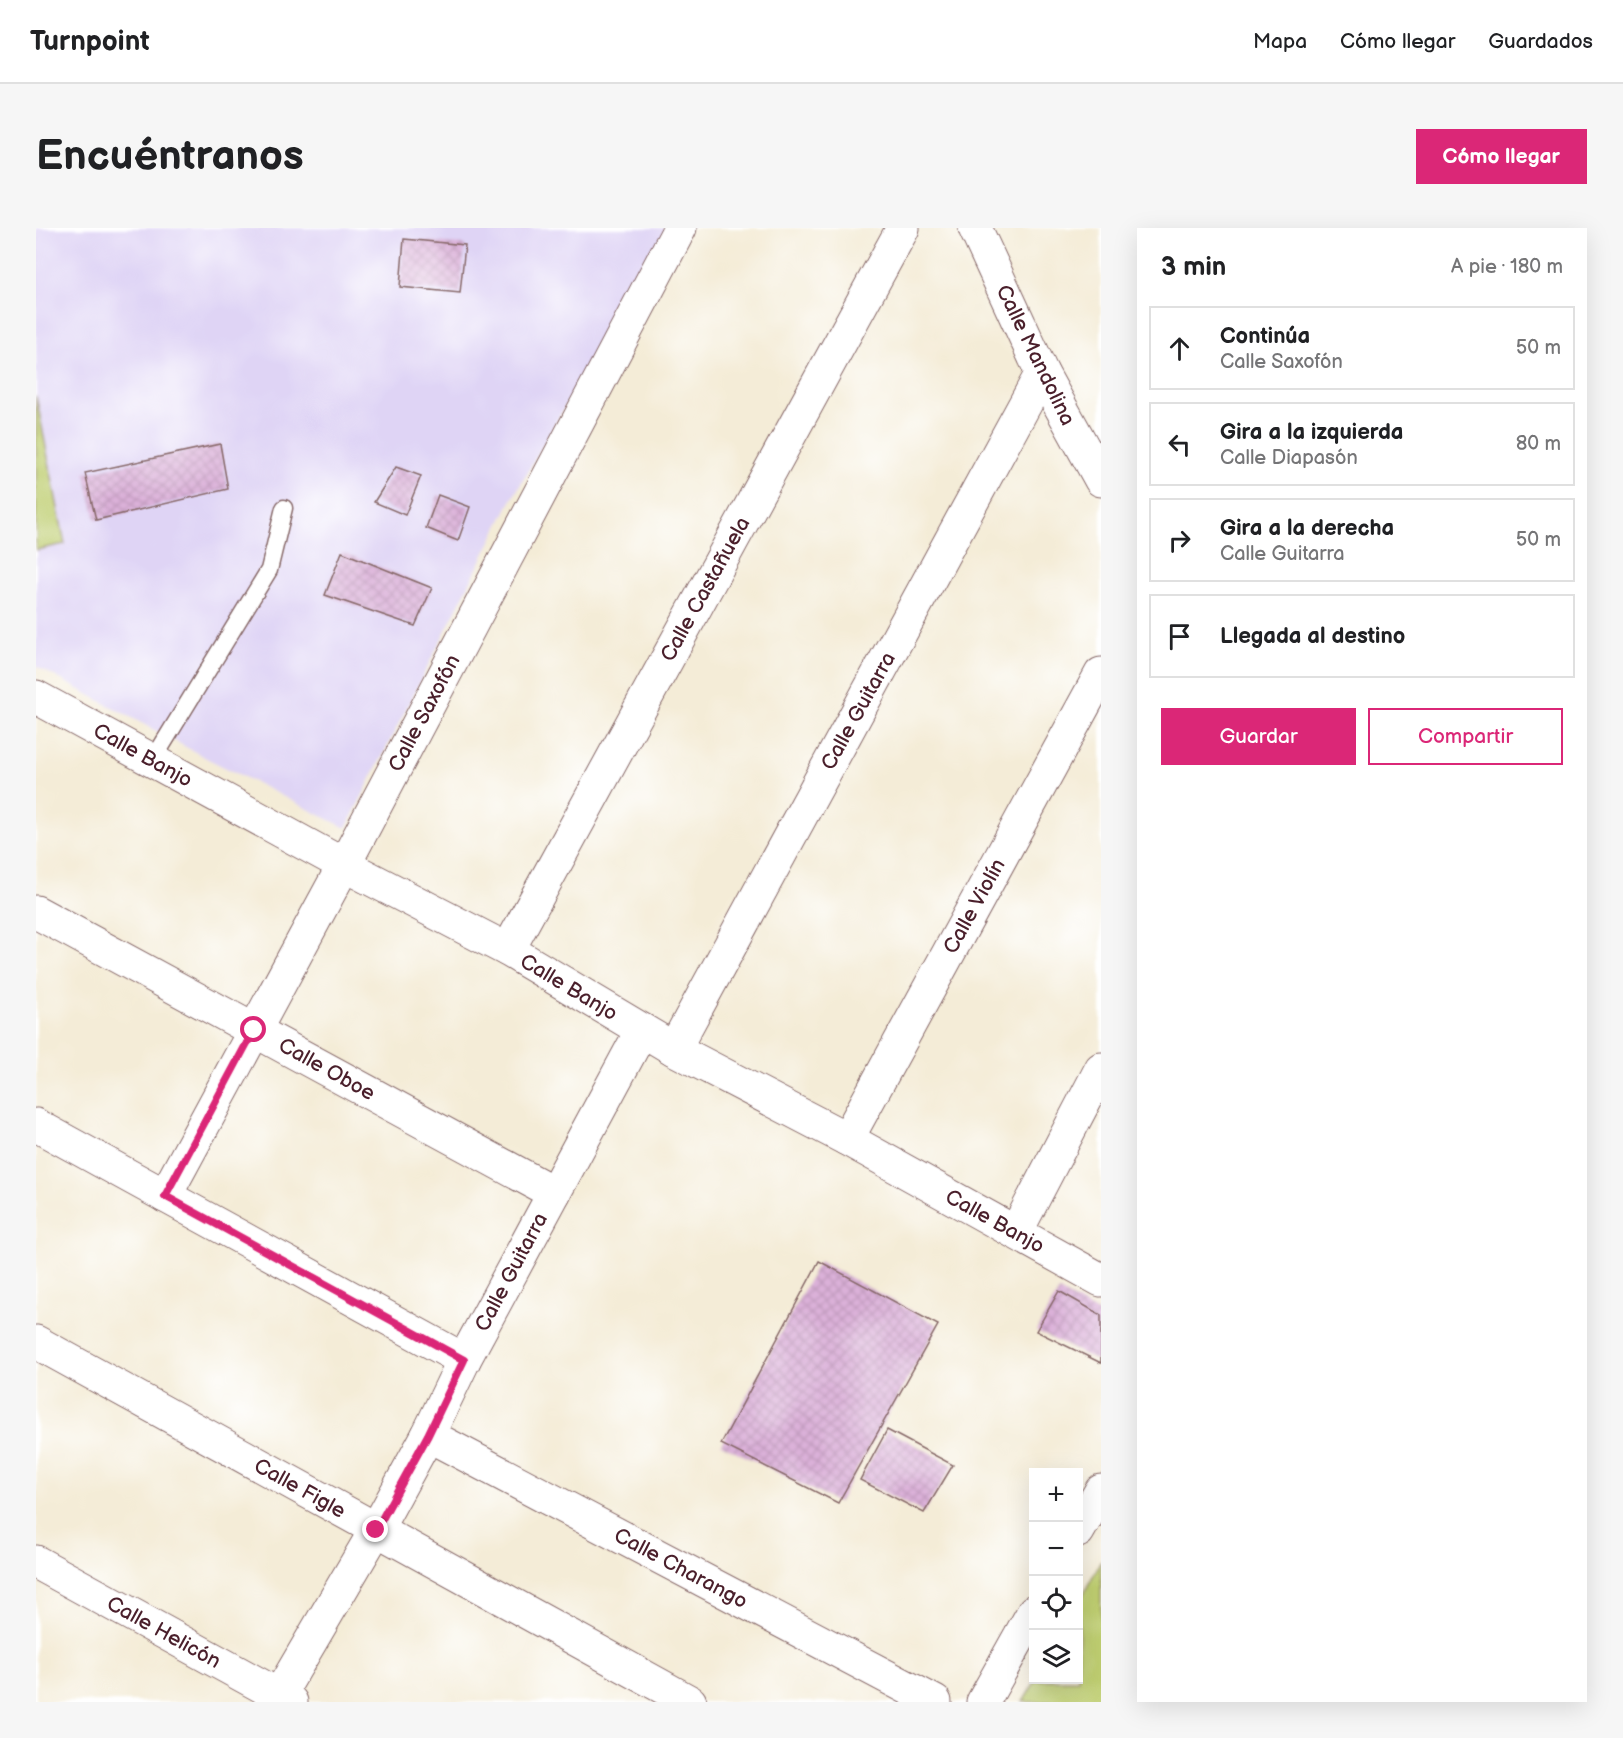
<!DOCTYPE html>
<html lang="es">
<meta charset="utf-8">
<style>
body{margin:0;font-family:"Balsamiq Sans",sans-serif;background:#f6f6f6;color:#202124}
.controls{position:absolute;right:18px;bottom:18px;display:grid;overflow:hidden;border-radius:0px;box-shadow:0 6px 24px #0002}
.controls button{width:54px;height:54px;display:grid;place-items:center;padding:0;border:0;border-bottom:2px solid #e0e0e0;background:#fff;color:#202124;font:30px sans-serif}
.stop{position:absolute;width:18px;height:18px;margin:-14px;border:4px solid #db2777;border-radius:50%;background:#fff}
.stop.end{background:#db2777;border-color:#fff;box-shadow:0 2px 6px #0008}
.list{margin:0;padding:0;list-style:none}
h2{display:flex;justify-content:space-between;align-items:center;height:78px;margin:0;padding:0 24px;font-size:26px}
h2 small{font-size:20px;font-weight:400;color:#757577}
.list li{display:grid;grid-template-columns:39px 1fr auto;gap:18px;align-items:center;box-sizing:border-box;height:84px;margin:0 12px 12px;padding:0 12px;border:2px solid #e0e0e0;border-radius:0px}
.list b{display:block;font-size:22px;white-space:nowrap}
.list p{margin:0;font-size:20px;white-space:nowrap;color:#757577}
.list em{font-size:20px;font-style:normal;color:#757577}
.actions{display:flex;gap:12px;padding:18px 24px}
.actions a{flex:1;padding:14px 0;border:2px solid #db2777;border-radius:0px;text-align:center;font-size:21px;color:#db2777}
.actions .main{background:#db2777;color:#fff}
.icon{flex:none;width:33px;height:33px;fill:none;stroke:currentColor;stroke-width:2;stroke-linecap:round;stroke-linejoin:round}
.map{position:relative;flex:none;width:1065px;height:1474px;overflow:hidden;border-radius:0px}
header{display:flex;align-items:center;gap:36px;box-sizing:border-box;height:84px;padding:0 30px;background:#fff;border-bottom:2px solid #e0e0e0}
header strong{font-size:28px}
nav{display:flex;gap:33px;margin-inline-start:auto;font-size:21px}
.intro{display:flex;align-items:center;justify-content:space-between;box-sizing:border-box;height:144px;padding:0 36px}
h1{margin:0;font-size:42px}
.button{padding:15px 27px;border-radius:0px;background:#db2777;color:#fff;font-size:21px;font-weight:700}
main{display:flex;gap:36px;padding:0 36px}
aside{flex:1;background:#fff;border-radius:0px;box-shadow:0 6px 24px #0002}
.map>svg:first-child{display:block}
.built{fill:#dfd4f5}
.park{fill:#becd6f;stroke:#84764d;stroke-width:1.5}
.building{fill:url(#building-cross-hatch)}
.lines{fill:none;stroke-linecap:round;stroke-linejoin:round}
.service-casing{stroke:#866767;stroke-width:19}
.minor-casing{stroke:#866767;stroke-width:35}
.service{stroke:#fff;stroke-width:16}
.minor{stroke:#fff;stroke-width:33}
.route{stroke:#db2777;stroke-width:8}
.labels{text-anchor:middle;stroke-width:4.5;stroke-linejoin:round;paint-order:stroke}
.street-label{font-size:21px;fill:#4a1f2b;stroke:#fff}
</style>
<header>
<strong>Turnpoint</strong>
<nav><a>Mapa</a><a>Cómo llegar</a><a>Guardados</a></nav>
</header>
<div class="intro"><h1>Encuéntranos</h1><a class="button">Cómo llegar</a></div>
<main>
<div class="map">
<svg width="1065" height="1474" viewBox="0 0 1065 1474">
<defs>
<pattern id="building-cross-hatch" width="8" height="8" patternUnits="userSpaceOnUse" patternTransform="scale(1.5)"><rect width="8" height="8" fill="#dbb1d9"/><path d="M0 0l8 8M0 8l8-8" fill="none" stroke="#bd98ba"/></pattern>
</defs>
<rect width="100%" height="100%" fill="#fff"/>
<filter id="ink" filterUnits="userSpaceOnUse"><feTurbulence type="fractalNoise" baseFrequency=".0167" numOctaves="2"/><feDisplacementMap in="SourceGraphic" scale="12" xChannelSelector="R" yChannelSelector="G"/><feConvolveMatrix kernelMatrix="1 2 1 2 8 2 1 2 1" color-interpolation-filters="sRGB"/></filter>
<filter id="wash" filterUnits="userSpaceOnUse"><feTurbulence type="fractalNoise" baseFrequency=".008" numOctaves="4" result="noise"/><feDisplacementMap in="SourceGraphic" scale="24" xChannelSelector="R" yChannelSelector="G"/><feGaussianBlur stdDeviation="1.35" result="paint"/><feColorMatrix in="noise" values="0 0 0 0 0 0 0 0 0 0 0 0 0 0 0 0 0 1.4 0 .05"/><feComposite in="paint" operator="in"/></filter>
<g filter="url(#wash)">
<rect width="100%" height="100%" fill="#f4ecd7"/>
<polygon class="built" points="0,0 631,0 475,273 310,600 172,531 0,438"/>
<g class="park">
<polygon points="0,168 29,316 0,322"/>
<polygon points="1065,1333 1065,1474 987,1474 1000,1452 1042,1452 1043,1374"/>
</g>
<g id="blocks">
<g class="building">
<polygon points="368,11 429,17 424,65 364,59"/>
<polygon points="184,216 192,261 60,292 49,245"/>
<polygon points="360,239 385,248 369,287 338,274"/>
<polygon points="402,267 434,279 422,313 390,300"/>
<polygon points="306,324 396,360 379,398 289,367"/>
<polygon points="783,1033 902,1097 802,1275 685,1216"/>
<polygon points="1023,1063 1065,1087 1065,1135 1000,1103"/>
<polygon points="851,1202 917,1237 888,1285 824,1252"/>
</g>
</g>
</g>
<g filter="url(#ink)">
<use href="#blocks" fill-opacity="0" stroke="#866767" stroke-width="1.5"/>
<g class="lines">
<defs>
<polyline id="service" points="117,532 233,342 248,280"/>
<g id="minor">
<polyline points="939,0 1006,145 1065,252"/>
<polyline points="0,469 308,637 472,722 638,821 811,911 1065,1052"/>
<polyline points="0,684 518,965"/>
<polyline points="472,722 867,0"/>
<polyline points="638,821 1006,145"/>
<polyline points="0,897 428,1132"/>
<polyline points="811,911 1065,446"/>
<polyline points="129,968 308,637 644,0"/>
<polyline points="980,1004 1065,841"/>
<polyline points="0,1114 654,1474"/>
<polyline points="392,1207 899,1474"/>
<polyline points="1042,1303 1065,1263"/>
<polyline points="0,1334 255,1474"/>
<polyline points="239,1474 340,1302 392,1207 428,1132 606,802"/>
<polyline points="947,1474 998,1383"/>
</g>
</defs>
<use href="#service" class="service-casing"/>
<use href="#minor" class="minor-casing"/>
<use href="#service" class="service"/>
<use href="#minor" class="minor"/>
</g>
</g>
<g class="lines" filter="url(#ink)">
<polyline class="route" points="218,802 129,968 428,1132 392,1207 340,1302"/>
</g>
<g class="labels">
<g class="street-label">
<text transform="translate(1000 127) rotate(64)" y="7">Calle Mandolina</text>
<text transform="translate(669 361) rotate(-61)" y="7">Calle Castañuela</text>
<text transform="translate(822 483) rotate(-61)" y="7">Calle Guitarra</text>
<text transform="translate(388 485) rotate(-62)" y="7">Calle Saxofón</text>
<text transform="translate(107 527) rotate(29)" y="7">Calle Banjo</text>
<text transform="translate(938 678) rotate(-61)" y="7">Calle Violín</text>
<text transform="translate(533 759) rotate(31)" y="7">Calle Banjo</text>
<text transform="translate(291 841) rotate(29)" y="7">Calle Oboe</text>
<text transform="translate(959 993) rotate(29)" y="7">Calle Banjo</text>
<text transform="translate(475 1044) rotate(-62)" y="7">Calle Guitarra</text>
<text transform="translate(264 1260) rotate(29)" y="7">Calle Figle</text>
<text transform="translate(645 1340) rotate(28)" y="7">Calle Charango</text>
<text transform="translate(128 1404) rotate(29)" y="7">Calle Helicón</text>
</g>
</g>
</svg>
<div class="controls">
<button>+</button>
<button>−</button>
<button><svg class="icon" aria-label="locate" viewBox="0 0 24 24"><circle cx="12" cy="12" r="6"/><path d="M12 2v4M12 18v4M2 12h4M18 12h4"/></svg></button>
<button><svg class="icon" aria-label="layers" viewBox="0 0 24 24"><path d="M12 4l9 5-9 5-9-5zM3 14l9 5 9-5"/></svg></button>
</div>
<div class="stop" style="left:218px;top:802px"></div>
<div class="stop end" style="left:340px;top:1302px"></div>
</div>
<aside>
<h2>3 min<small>A pie · 180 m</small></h2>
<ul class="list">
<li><svg class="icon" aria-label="ahead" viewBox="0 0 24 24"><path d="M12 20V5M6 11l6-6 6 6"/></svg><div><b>Continúa</b><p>Calle Saxofón</p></div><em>50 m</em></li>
<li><svg class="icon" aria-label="left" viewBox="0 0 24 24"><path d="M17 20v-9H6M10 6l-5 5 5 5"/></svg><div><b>Gira a la izquierda</b><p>Calle Diapasón</p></div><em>80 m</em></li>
<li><svg class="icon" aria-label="right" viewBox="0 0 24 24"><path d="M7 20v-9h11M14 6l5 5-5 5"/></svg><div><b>Gira a la derecha</b><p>Calle Guitarra</p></div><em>50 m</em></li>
<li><svg class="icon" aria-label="arrive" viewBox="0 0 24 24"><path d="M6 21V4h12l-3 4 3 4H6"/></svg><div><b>Llegada al destino</b></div></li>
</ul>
<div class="actions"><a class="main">Guardar</a><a>Compartir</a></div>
</aside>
</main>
